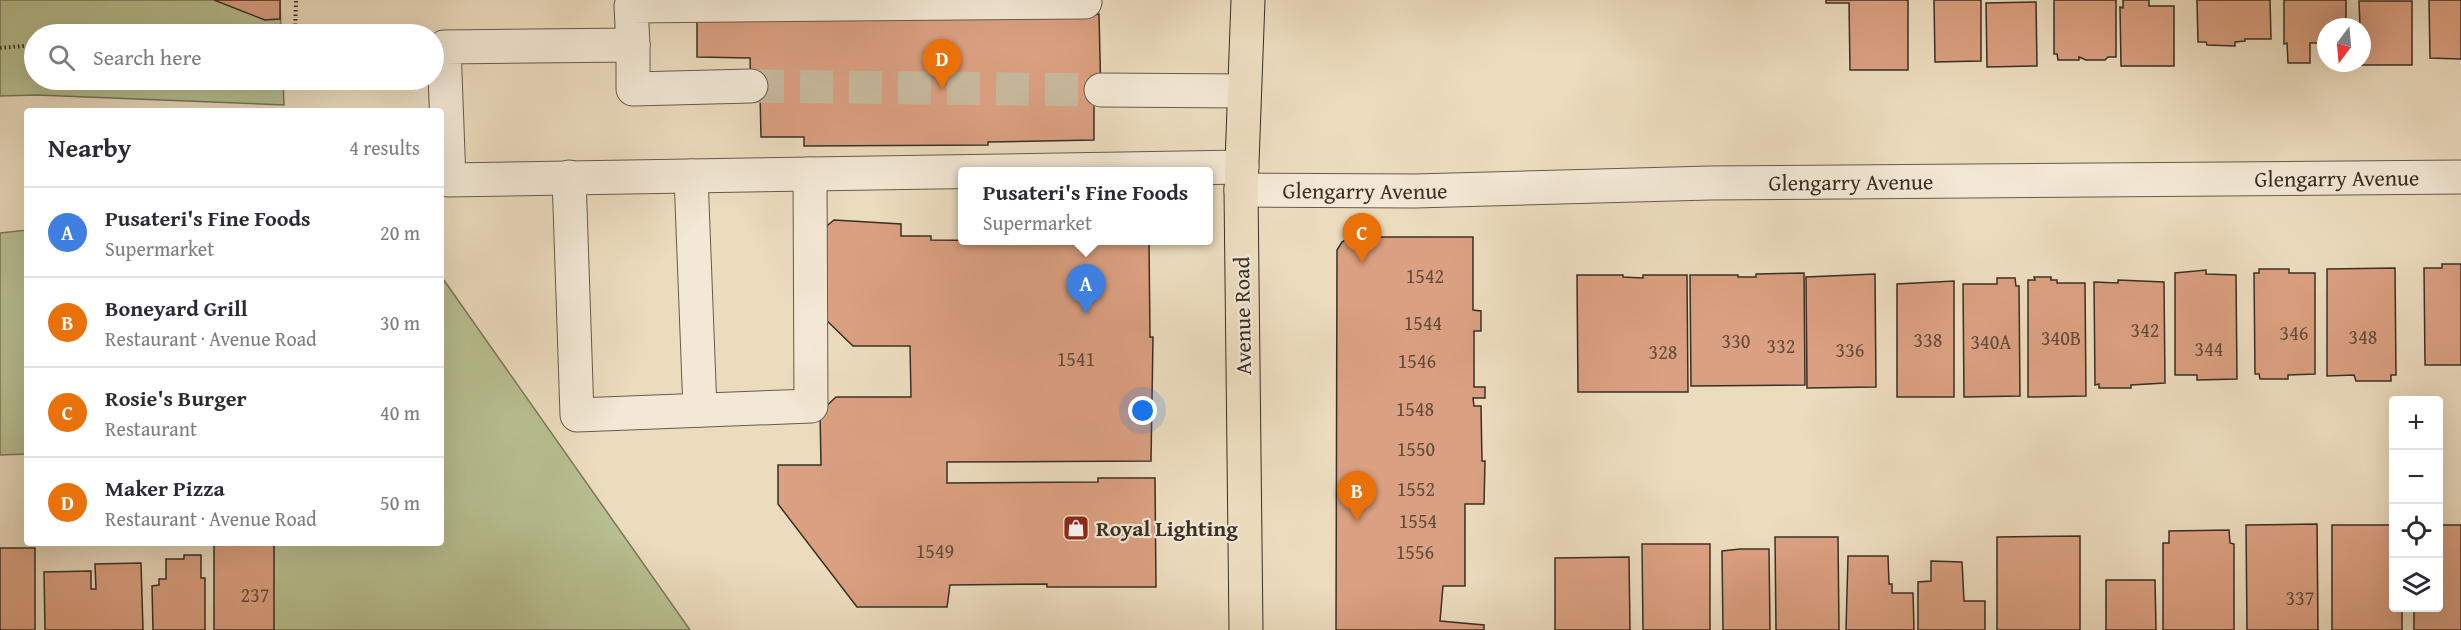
<!DOCTYPE html>
<meta charset="utf-8">
<style>
body{margin:0;font-family:"Gentium Book Plus",serif;background:#f7f7f7;color:#2b2b33}
.controls{position:absolute;right:18px;bottom:18px;display:grid;overflow:hidden;border-radius:6px;box-shadow:0 6px 24px #0002}
.controls button{width:54px;height:54px;display:grid;place-items:center;padding:0;border:0;border-bottom:2px solid #e1e1e2;background:#fff;color:#2b2b33;font:30px sans-serif}
.compass{position:absolute;left:2317px;top:18px;width:54px;height:54px;border-radius:50%;background:#fff;box-shadow:0 6px 24px #0002;rotate:196deg}
.you{position:absolute;left:1143px;top:411px;width:21px;height:21px;margin:-15px;border:4px solid #fff;border-radius:50%;background:#1a73e8;box-shadow:0 0 0 9px #1a73e833}
.badge{display:grid;place-items:center;width:39px;height:39px;border-radius:50%;background:#8f2418;color:#fff;font-size:20px;font-weight:700}
.pin{position:absolute;translate:-50% -50px;filter:drop-shadow(0 2px 3px #0008)}
.pin::after{content:'';position:absolute;top:32px;width:21px;height:18px;background:inherit;clip-path:polygon(0 0,100% 0,50% 100%)}
.popup{position:absolute;left:958px;top:167px;width:255px;height:78px;box-sizing:border-box;display:grid;place-content:center;border-radius:6px;background:#fff;filter:drop-shadow(0 2px 4px #0005);font-size:20px;white-space:nowrap;color:#7c7c81}
.popup b{font-size:22px;color:#2b2b33}
.popup::after{content:'';position:absolute;left:50%;top:100%;margin-left:-12px;border:12px solid transparent;border-top-color:#fff}
.list{margin:0;padding:0;list-style:none}
h2{display:flex;justify-content:space-between;align-items:center;height:78px;margin:0;padding:0 24px;font-size:26px}
h2 small{font-size:20px;font-weight:400;color:#7c7c81}
.list li{display:grid;grid-template-columns:39px 1fr auto;gap:18px;align-items:center;box-sizing:border-box;height:90px;padding:0 24px;border-top:2px solid #e1e1e2}
.list b{display:block;font-size:22px;white-space:nowrap}
.list p{margin:0;font-size:20px;white-space:nowrap;color:#7c7c81}
.list em{font-size:20px;font-style:normal;color:#7c7c81}
.icon{flex:none;width:33px;height:33px;fill:none;stroke:currentColor;stroke-width:2;stroke-linecap:round;stroke-linejoin:round}
.map{position:relative;flex:none;width:2461px;height:630px;overflow:hidden}
.search{position:absolute;background:#fff;box-shadow:0 6px 24px #0002;left:24px;top:24px;width:420px;height:66px;display:flex;align-items:center;gap:15px;box-sizing:border-box;padding:0 21px;border-radius:33px;color:#7c7c81;font-size:22px}
.panel{position:absolute;background:#fff;box-shadow:0 6px 24px #0002;left:24px;top:108px;width:420px;height:438px;border-radius:6px}
.map>svg:first-child{display:block}
.green{fill:#b8c091;stroke:#78785b;stroke-width:1.5}
.building{fill:#dba081;stroke:#393025;stroke-width:1.5}
.lines{fill:none;stroke-linecap:round;stroke-linejoin:round}
.minor-tunnel{stroke:#c8ba9f;stroke-width:33;stroke-dasharray:33 16;stroke-linecap:butt}
.minor-casing{stroke:#665b4b;stroke-width:35}
.major-casing{stroke:#393025;stroke-width:35}
.path{stroke:#393025;stroke-width:4;stroke-dasharray:1.5 3;stroke-linecap:butt}
.minor{stroke:#f3e8d5;stroke-width:33}
.major{stroke:#ecdcbe;stroke-width:33}
.labels{text-anchor:middle;stroke-width:4.5;stroke-linejoin:round;paint-order:stroke}
.number-label{font-size:20px;fill:#624c3c}
.street-label{font-size:22px;fill:#393025;stroke:#f3e8d5}
.poi-label{font-size:22px;font-weight:bold;fill:#393025;stroke:#f3e8d5;text-anchor:start}
</style>
<div class="map">
<svg width="2461" height="630" viewBox="0 0 2461 630">
<rect width="100%" height="100%" fill="#ecdcbe"/>
<filter id="stains"><feTurbulence type="fractalNoise" baseFrequency=".00333" numOctaves="4"/><feColorMatrix values="0 0 0 0 .2 0 0 0 0 .09 0 0 0 0 .02 0 0 0 .5 -.17"/></filter>
<radialGradient id="worn" r=".72"><stop offset=".6" stop-color="#630" stop-opacity="0"/><stop offset="1" stop-color="#630" stop-opacity=".3"/></radialGradient>
<g class="green">
<polygon points="0,0 280,0 281,34 34,34 34,80 283,80 284,105 37,95 0,96"/>
<polygon points="27,230 27,454 0,455 0,233"/>
<polygon points="441,276 690,630 272,630 269,543 441,543"/>
</g>
<g class="building">
<polygon points="214,0 280,0 280,19 265,20"/>
<polygon points="1826,0 1908,0 1908,70 1850,70 1849,3 1826,3"/>
<polygon points="1934,0 1981,0 1981,61 1935,62"/>
<polygon points="2054,0 2116,0 2116,57 2108,57 2105,60 2086,60 2079,57 2079,60 2058,60 2057,54 2054,54"/>
<polygon points="2123,0 2149,0 2149,6 2174,6 2174,66 2121,66 2120,7 2123,8"/>
<polygon points="2197,0 2270,0 2271,39 2245,39 2245,41 2235,42 2235,46 2207,45 2206,42 2198,42"/>
<polygon points="2284,0 2346,0 2346,27 2326,27 2326,43 2310,43 2310,63 2288,63 2287,43 2284,44"/>
<polygon points="2429,0 2461,0 2461,59 2430,58"/>
<polygon points="2359,1 2412,1 2412,65 2360,65 2362,63 2362,27 2360,27"/>
<polygon points="2036,2 2037,66 1987,67 1986,3"/>
<polygon points="1099,14 1101,101 1094,100 1094,140 988,142 988,145 804,146 804,137 761,137 760,94 751,94 750,58 697,57 697,17"/>
<polygon points="834,220 901,224 901,236 931,236 931,240 1149,242 1150,337 1153,337 1151,461 947,462 947,483 1098,482 1098,478 1155,478 1156,587 1047,587 1047,584 950,585 947,607 857,607 778,504 778,465 821,465 820,412 836,397 911,397 910,346 853,346 824,318 823,229"/>
<polygon points="1350,237 1473,237 1473,310 1481,311 1481,331 1474,331 1474,387 1485,387 1485,398 1473,398 1474,406 1481,406 1482,461 1485,461 1484,504 1465,504 1465,586 1443,586 1440,621 1484,625 1484,630 1336,630 1337,250 1342,242"/>
<polygon points="2442,264 2461,264 2461,365 2425,365 2424,268 2442,268"/>
<polygon points="2395,268 2396,375 2391,375 2391,381 2356,381 2354,375 2327,376 2327,269"/>
<polygon points="2259,269 2289,269 2289,273 2315,273 2315,374 2288,375 2288,379 2260,379 2259,374 2255,374 2254,273 2259,273"/>
<polygon points="2206,270 2206,274 2236,275 2237,379 2197,380 2197,375 2175,375 2175,273"/>
<polygon points="1804,273 1805,385 1691,386 1690,275 1738,275 1738,277 1756,277 1756,274"/>
<polygon points="1875,274 1876,387 1807,388 1806,277"/>
<polygon points="1577,275 1623,275 1623,277 1643,278 1643,275 1687,275 1688,392 1578,392"/>
<polygon points="2034,277 2051,277 2051,280 2057,280 2057,283 2085,283 2086,396 2028,397 2028,280 2035,280"/>
<polygon points="1997,278 2015,278 2016,286 2019,286 2020,396 1964,397 1963,284 1997,284"/>
<polygon points="2118,280 2164,282 2165,383 2131,385 2131,388 2099,388 2099,384 2095,385 2094,282 2118,283"/>
<polygon points="1954,281 1954,397 1897,397 1897,284"/>
<polygon points="2317,524 2318,630 2247,630 2246,525"/>
<polygon points="2332,525 2394,525 2394,608 2402,608 2402,630 2332,630"/>
<polygon points="2438,525 2461,525 2461,630 2414,630 2414,608 2438,608"/>
<polygon points="2229,530 2230,543 2234,544 2234,630 2163,630 2163,543 2169,543 2169,531"/>
<polygon points="2080,536 2080,630 1997,630 1997,537"/>
<polygon points="1775,537 1838,537 1839,630 1776,630"/>
<rect x="214" y="543" width="60" height="87"/>
<polygon points="1642,544 1710,544 1710,630 1643,630"/>
<rect x="0" y="548" width="35" height="82"/>
<polygon points="1740,549 1769,549 1770,630 1723,630 1722,551"/>
<polygon points="184,555 201,555 201,578 205,578 205,630 153,630 152,586 159,585 159,579 166,579 166,559 184,559"/>
<polygon points="1848,556 1888,556 1889,584 1892,584 1892,593 1913,593 1914,630 1846,630"/>
<polygon points="1629,557 1630,630 1555,630 1555,558"/>
<polygon points="1931,561 1962,562 1964,601 1985,601 1985,630 1918,630 1918,582 1931,581"/>
<polygon points="141,563 143,630 45,630 44,572 91,571 91,589 96,589 95,564"/>
<polygon points="2106,580 2155,580 2156,630 2106,630"/>
</g>
<g class="lines">
<polyline class="minor-tunnel" points="751,86 1101,90"/>
<defs>
<g id="minor">
<polyline points="633,45 631,6 1085,2"/>
<polyline points="751,86 633,89 633,45 444,47 449,180 1242,167"/>
<polyline points="1101,90 1244,91"/>
<polyline points="691,176 700,410"/>
<polyline points="569,177 577,415 811,406 810,174"/>
<path id="s1" d="M 1241,190 L 1415,191 L 1710,183 L 2461,177"/>
</g>
<polyline id="major" points="1246,630 1241,190 1248,0"/>
</defs>
<use href="#minor" class="minor-casing"/>
<use href="#major" class="major-casing"/>
<g class="path">
<path d="M 73,34 C 106,23 140,26 173,34"/>
<polyline points="295,34 296,0"/>
<polyline points="0,48 34,45"/>
</g>
<use href="#minor" class="minor"/>
<use href="#major" class="major"/>
</g>
<defs>
<symbol id="shop-square" viewBox="-11 -11 22 22"><rect x="-9" y="-9" width="18" height="18" rx="4" fill="#8f2418" stroke="#f3e8d5"/><path d="M-5-2.5h2.3a2.7 3.5 0 0 1 5.4 0H5L5.5 6h-11ZM-1.5-2.5h3a1.5 2.3 0 0 0-3 0Z" fill="#fff"/></symbol>
</defs>
<g fill-rule="evenodd">
<use href="#shop-square" x="1061" y="513" width="30" height="30"/>
</g>
<g class="labels">
<g class="number-label">
<text x="1425" y="283">1542</text>
<text x="1423" y="330">1544</text>
<text x="2145" y="337">342</text>
<text x="2294" y="340">346</text>
<text x="2363" y="344">348</text>
<text x="2061" y="345">340B</text>
<text x="1928" y="347">338</text>
<text x="1736" y="348">330</text>
<text x="1991" y="349">340A</text>
<text x="1781" y="353">332</text>
<text x="2209" y="356">344</text>
<text x="1850" y="357">336</text>
<text x="1663" y="359">328</text>
<text x="1076" y="366">1541</text>
<text x="1417" y="368">1546</text>
<text x="1415" y="416">1548</text>
<text x="1416" y="456">1550</text>
<text x="1416" y="496">1552</text>
<text x="1418" y="528">1554</text>
<text x="935" y="558">1549</text>
<text x="1415" y="559">1556</text>
<text x="255" y="602">237</text>
<text x="2300" y="605">337</text>
</g>
<g class="street-label">
<text dy="8" stroke="none"><textPath href="#s1" startOffset="1096">Glengarry Avenue</textPath></text>
<text dy="8" stroke="none"><textPath href="#s1" startOffset="610">Glengarry Avenue</textPath></text>
<text dy="8" stroke="none"><textPath href="#s1" startOffset="124">Glengarry Avenue</textPath></text>
<text transform="translate(1242 316) rotate(-91)" y="8">Avenue Road</text>
</g>
<g class="poi-label">
<text x="1096" y="536">Royal Lighting</text>
</g>
</g>
<rect width="100%" height="100%" filter="url(#stains)"/>
<rect width="100%" height="100%" fill="url(#worn)"/>
</svg>
<div class="controls">
<button>+</button>
<button>−</button>
<button><svg class="icon" aria-label="locate" viewBox="0 0 24 24"><circle cx="12" cy="12" r="6"/><path d="M12 2v4M12 18v4M2 12h4M18 12h4"/></svg></button>
<button><svg class="icon" aria-label="layers" viewBox="0 0 24 24"><path d="M12 4l9 5-9 5-9-5zM3 14l9 5 9-5"/></svg></button>
</div>
<svg class="compass" viewBox="-18 -18 36 36"><path d="M0-13l5 13h-10z" fill="#e53935"/><path d="M0 13l5-13h-10z" fill="#7c7c81"/></svg>
<div class="you"></div>
<div class="pin badge" style="left:1086px;top:314px;background:#3f7fe0">A</div>
<div class="popup"><b>Pusateri's Fine Foods</b>Supermarket</div>
<div class="pin badge" style="left:1357px;top:521px;background:#e8710a">B</div>
<div class="pin badge" style="left:1362px;top:263px;background:#e8710a">C</div>
<div class="pin badge" style="left:942px;top:89px;background:#e8710a">D</div>
<div class="search"><svg class="icon" aria-label="search" viewBox="0 0 24 24"><circle cx="10" cy="10" r="6"/><path d="M15 15l6 6"/></svg>Search here</div>
<section class="panel">
<h2>Nearby<small>4 results</small></h2>
<ul class="list">
<li><span class="badge" style="background:#3f7fe0">A</span><div><b>Pusateri's Fine Foods</b><p>Supermarket</p></div><em>20 m</em></li>
<li><span class="badge" style="background:#e8710a">B</span><div><b>Boneyard Grill</b><p>Restaurant · Avenue Road</p></div><em>30 m</em></li>
<li><span class="badge" style="background:#e8710a">C</span><div><b>Rosie's Burger</b><p>Restaurant</p></div><em>40 m</em></li>
<li><span class="badge" style="background:#e8710a">D</span><div><b>Maker Pizza</b><p>Restaurant · Avenue Road</p></div><em>50 m</em></li>
</ul>
</section>
</div>
